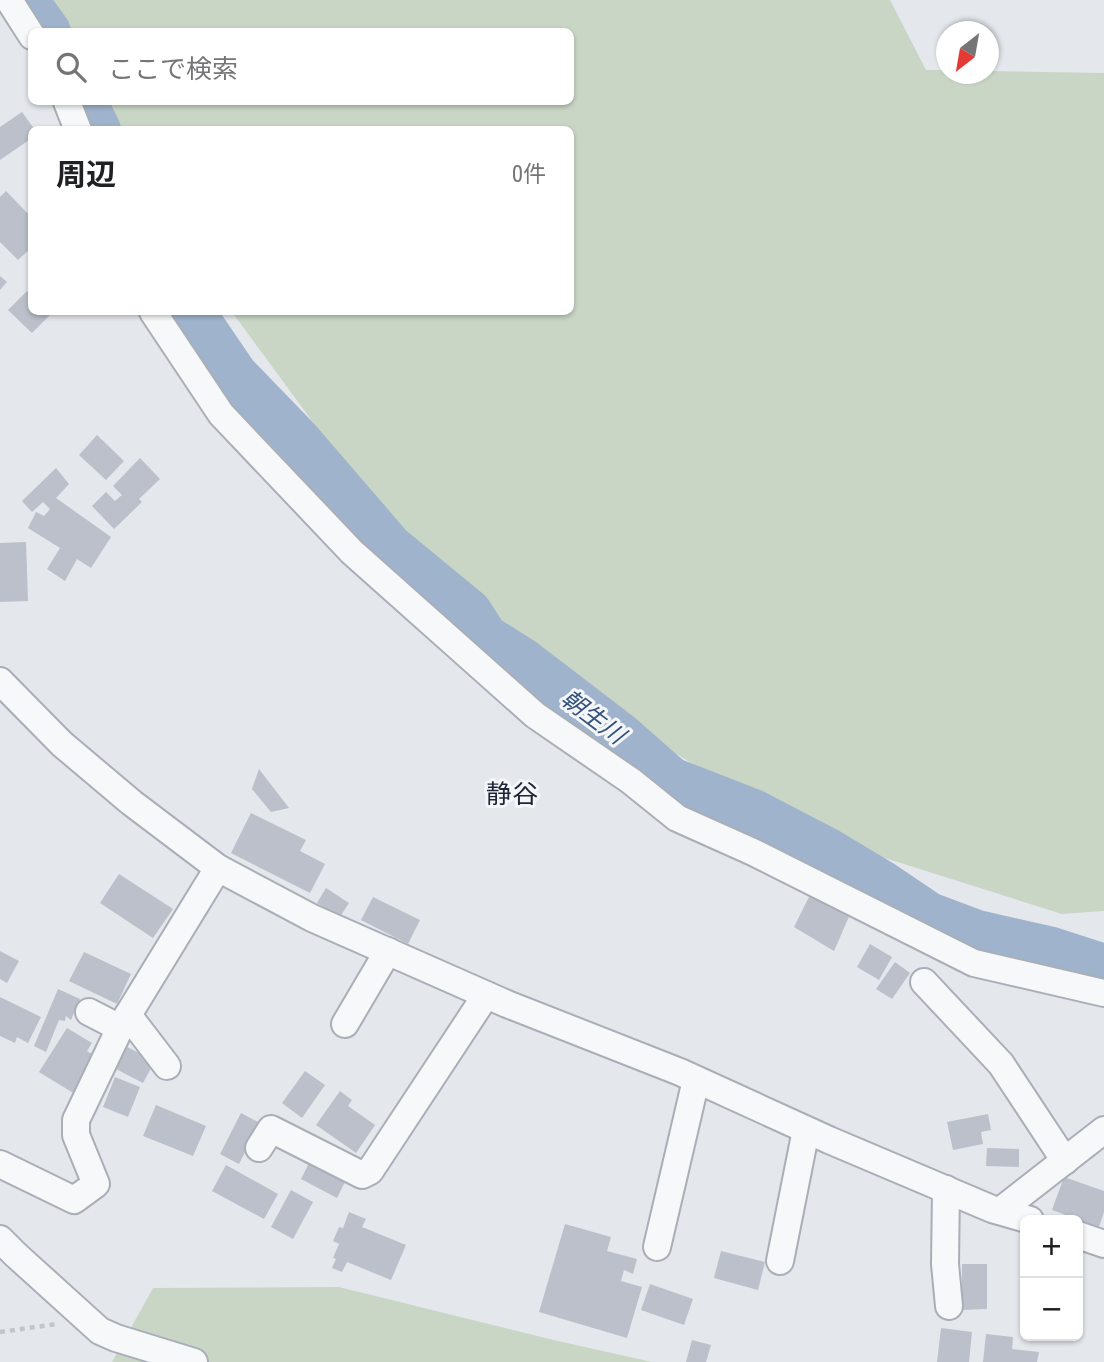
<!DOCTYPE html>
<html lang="ja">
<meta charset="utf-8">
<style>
body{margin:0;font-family:"Roboto Condensed","Noto Sans JP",sans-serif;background:#f2f2f2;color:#202124}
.controls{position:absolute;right:21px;bottom:21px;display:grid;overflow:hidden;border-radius:10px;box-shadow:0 2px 5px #0004}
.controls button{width:63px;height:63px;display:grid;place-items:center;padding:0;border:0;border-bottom:2px solid #e0e0e0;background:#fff;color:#202124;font:35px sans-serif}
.compass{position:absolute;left:936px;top:21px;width:63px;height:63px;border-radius:50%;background:#fff;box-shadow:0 2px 5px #0004;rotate:211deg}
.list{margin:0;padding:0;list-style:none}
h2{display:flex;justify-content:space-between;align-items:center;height:91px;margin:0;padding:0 28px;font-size:30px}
h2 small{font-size:23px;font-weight:400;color:#757577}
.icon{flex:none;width:38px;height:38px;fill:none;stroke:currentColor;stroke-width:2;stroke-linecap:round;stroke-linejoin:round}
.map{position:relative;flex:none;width:1104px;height:1362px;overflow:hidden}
.search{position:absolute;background:#fff;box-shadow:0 2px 5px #0004;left:28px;top:28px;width:546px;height:77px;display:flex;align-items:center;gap:18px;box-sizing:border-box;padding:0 24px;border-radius:10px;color:#757577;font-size:26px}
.panel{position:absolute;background:#fff;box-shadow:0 2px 5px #0004;left:28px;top:126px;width:546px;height:189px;border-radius:10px}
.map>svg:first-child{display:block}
.green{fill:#c9d6c5}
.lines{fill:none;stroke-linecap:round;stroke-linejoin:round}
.river{stroke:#9fb4cc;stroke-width:46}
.building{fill:#bbc0ca}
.minor-casing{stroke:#a9aeb7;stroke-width:30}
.path{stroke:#c2c5cb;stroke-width:4.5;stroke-dasharray:5 5;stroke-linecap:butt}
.minor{stroke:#f7f8fa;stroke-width:26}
.labels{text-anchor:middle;stroke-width:6;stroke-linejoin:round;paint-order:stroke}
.water-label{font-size:24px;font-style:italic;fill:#34527a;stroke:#f4f6f9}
.quarter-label{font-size:26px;fill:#1d2536;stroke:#f4f6f9}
</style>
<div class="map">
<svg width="1104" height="1362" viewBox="0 0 1104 1362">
<rect width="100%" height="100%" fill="#e4e7ec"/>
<g class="green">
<polygon points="25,0 890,0 926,70 946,70 946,74 988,74 989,71 1104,73 1104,911 1062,914 869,853 701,769 485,637 318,429 232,312 570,312 570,130 101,129 92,117 84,102 570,102 570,32 48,31"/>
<polygon points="339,1287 549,1339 652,1362 112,1362 153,1288"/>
</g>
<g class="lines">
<g class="river">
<polyline points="25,0 48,32"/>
<polyline points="84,102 98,130"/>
<polyline points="192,312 235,375 297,439 390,547 469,612 485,637 523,661 621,736 671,780 753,812 828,851 883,884 929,915 977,933 1052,950 1104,967"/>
</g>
</g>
<g class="building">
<polygon points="22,112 35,130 32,130 32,138 0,160 0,127"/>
<polygon points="6,191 32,218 32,247 18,260 0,242 0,197"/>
<polygon points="0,276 7,282 0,290"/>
<polygon points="27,291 32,296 32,312 47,312 50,315 32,333 8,310"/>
<polygon points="97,435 124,461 106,480 79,455"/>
<polygon points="140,458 160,479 139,499 142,502 114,529 92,506 106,492 115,501 122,495 113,486"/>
<polygon points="56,468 69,484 56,498 111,537 91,568 77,559 65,581 47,569 60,548 28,528 36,512 44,516 50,509 43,502 32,512 22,501"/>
<polygon points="26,542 28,601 0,602 0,543"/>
<polygon points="259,769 289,808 271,812 252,789"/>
<polygon points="251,813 306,840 300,851 325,864 310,893 231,853"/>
<polygon points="119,874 173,909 153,938 100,903"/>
<polygon points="326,888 349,903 340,917 317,903"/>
<polygon points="811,893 851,912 834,951 794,927"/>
<polygon points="373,897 420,920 408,944 361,920"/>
<polygon points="870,944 892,957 879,980 857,967"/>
<polygon points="0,951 19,961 7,983 0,979"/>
<polygon points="84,952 131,974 117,1004 69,981"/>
<polygon points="895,962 910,973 892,999 876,989"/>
<polygon points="58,989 80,999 71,1020 66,1016 65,1021 59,1020 46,1052 34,1046"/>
<polygon points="0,997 41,1017 28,1043 17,1037 15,1043 0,1036"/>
<polygon points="67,1028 92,1043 87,1051 98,1058 75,1094 39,1072"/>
<polygon points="125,1046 155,1061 143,1083 114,1068"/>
<polygon points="305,1071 325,1085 302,1118 282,1103"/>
<polygon points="115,1077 140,1087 128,1117 103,1107"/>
<polygon points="340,1091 352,1100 348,1106 375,1125 356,1153 316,1125"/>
<polygon points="156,1105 206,1126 193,1156 143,1136"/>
<polygon points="241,1113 260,1123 239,1164 220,1154"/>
<polygon points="988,1114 991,1130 981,1132 983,1144 953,1150 947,1122"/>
<polygon points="987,1148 1019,1149 1019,1167 986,1166"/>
<polygon points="312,1157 348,1176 337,1198 301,1179"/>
<polygon points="226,1165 278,1194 264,1219 212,1191"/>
<polygon points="1064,1177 1104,1191 1104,1212 1099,1227 1052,1210"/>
<polygon points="291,1190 313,1202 293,1239 271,1227"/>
<polygon points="349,1212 366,1219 362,1227 406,1245 391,1280 347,1262 342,1272 332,1268 336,1259 333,1258 339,1244 333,1241 339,1227 343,1228"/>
<polygon points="565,1224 611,1237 607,1251 637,1259 633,1274 624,1270 621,1281 642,1287 627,1338 539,1312"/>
<polygon points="721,1251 765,1262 758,1290 714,1278"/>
<polygon points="962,1264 987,1264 987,1309 962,1310"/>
<polygon points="650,1284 693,1299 684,1325 641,1310"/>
<polygon points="941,1328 972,1332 969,1362 937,1362"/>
<polygon points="986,1334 1013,1337 1012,1349 1039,1352 1037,1362 983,1362"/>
<polygon points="692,1340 711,1345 706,1362 686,1362"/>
</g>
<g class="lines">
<defs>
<g id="minor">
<polyline points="9,0 32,36"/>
<polyline points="67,102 78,130"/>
<polyline points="153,312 221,414 352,552 535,715 631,781 677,818 753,852 974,963 1104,993"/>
<polyline points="0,681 62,744 132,803 218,868 312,918 507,1004 680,1072 829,1140 992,1209 1030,1220"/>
<polyline points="924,982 1001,1064 1065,1161"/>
<polyline points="89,1012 120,1028"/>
<polyline points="128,1015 167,1066"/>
<polyline points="345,1024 388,951"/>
<polyline points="259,1148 271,1129 362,1175 370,1171 486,995"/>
<polyline points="0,1164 74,1200 96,1184 76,1135 76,1120 120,1028 218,868"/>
<polyline points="946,1189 945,1264 949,1306"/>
<polyline points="1000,1211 1104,1130"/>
<polyline points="1078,1235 1104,1244"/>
<polyline points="0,1239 16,1255 100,1331 116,1338 194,1362"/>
<polyline points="657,1247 696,1080"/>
<polyline points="780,1261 806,1130"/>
</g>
</defs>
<use href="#minor" class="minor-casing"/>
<polyline class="path" points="0,1332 57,1324"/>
<use href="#minor" class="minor"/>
</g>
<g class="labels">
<g class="water-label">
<text transform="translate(593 717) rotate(37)" y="8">朝生川</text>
</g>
<g class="quarter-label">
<text x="512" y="803">静谷</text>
</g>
</g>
</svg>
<div class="controls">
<button>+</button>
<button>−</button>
</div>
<svg class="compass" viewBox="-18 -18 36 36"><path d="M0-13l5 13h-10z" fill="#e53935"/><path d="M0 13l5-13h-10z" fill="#757577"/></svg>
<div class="search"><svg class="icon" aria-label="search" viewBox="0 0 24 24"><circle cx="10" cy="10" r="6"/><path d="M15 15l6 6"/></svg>ここで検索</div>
<section class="panel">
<h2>周辺<small>0件</small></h2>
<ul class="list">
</ul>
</section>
</div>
